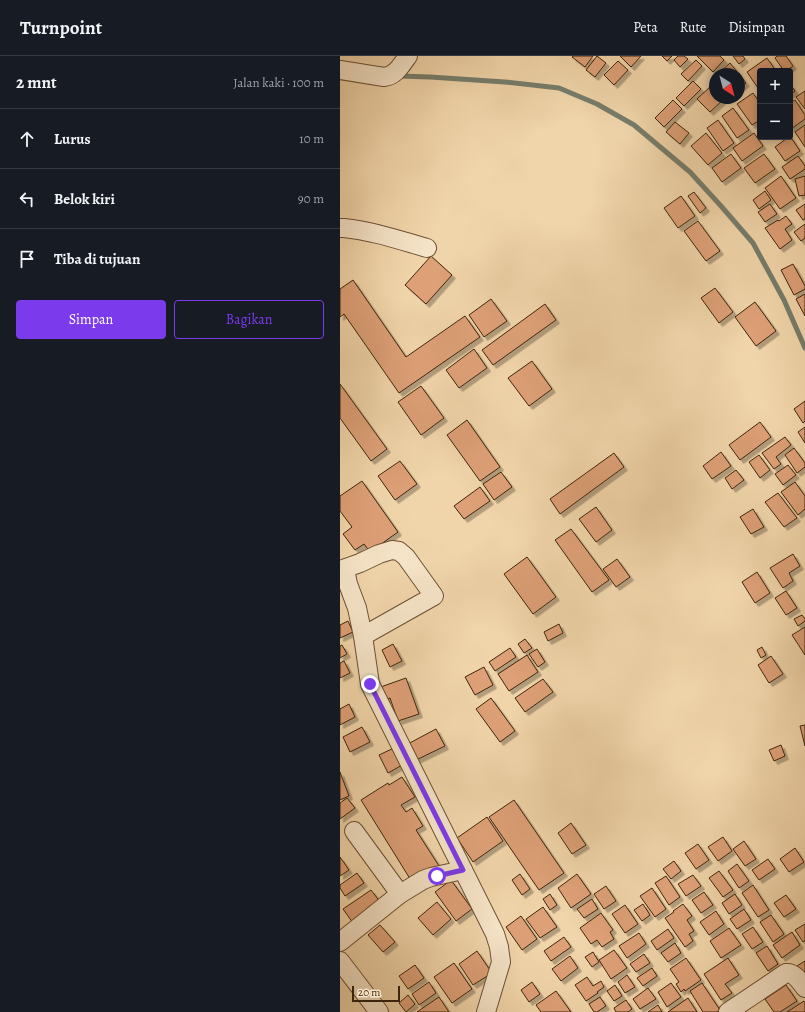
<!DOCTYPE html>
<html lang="id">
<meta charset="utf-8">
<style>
body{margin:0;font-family:Alegreya,serif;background:#20242c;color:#f1f3f6}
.controls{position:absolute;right:12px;top:12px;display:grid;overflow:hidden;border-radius:4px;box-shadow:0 2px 10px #0003}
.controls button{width:36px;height:36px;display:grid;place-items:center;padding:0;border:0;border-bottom:1px solid #363941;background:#171b24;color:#f1f3f6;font:20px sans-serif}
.compass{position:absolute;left:369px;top:12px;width:36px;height:36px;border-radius:50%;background:#171b24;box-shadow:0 2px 10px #0003;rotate:144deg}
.scale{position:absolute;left:12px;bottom:10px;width:48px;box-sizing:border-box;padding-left:4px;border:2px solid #3f250c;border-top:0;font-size:11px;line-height:14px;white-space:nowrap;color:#3f250c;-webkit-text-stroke:3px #f6e4c8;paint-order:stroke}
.stop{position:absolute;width:12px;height:12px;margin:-9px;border:3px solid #7c3aed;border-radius:50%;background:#fff}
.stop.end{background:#7c3aed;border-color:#fff;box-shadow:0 1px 4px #0008}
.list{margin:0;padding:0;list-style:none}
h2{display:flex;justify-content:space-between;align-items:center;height:52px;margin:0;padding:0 16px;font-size:17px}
h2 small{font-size:13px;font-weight:400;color:#9ea1a6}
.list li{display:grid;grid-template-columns:26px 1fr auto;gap:12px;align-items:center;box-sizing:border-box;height:60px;padding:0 16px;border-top:1px solid #363941}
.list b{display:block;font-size:15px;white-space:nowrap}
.list em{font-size:13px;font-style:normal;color:#9ea1a6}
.actions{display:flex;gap:8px;padding:12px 16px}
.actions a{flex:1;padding:9px 0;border:1px solid #7c3aed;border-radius:4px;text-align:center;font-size:14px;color:#7c3aed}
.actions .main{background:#7c3aed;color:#fff}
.icon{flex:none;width:22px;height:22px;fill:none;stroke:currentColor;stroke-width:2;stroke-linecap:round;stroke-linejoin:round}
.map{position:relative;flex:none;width:465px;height:956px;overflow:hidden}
header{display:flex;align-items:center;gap:24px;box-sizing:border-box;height:56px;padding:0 20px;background:#171b24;border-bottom:1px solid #363941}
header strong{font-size:19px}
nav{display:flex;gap:22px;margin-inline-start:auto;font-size:14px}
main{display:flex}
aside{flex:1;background:#171b24}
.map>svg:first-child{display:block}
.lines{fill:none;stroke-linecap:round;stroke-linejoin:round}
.stream{stroke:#767d6c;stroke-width:5}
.building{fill:#dea077;stroke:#3f250c;filter:url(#shadow)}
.minor-casing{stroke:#6c5134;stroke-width:20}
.minor{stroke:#f6e4c8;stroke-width:18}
.route{stroke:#7c3aed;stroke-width:5}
</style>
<header>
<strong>Turnpoint</strong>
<nav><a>Peta</a><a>Rute</a><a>Disimpan</a></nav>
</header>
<main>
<aside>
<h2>2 mnt<small>Jalan kaki · 100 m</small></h2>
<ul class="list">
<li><svg class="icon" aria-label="ahead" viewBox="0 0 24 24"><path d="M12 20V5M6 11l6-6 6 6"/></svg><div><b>Lurus</b></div><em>10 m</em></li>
<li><svg class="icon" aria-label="left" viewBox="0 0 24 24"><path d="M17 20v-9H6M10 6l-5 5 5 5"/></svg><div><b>Belok kiri</b></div><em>90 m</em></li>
<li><svg class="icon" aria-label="arrive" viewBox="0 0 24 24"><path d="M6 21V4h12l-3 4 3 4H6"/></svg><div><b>Tiba di tujuan</b></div></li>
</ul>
<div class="actions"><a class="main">Simpan</a><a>Bagikan</a></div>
</aside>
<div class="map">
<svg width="465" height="956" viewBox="0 0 465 956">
<defs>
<filter id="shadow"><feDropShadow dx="3.5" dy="3.5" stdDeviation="0" flood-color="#0004"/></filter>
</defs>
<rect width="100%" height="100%" fill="#f1d5aa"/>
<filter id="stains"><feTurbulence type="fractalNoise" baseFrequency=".005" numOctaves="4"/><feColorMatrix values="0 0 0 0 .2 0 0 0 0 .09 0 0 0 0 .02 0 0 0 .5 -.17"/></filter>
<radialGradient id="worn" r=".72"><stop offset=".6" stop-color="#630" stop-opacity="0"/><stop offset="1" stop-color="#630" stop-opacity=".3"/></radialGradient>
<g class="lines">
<polyline class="stream" points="59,20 90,21 165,26 219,32 257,48 294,69 350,116 381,150 413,187 444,244 465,292"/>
</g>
<g class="building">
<polygon points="233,0 253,0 245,11 232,1"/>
<polygon points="257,0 266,7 255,21 246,14"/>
<polygon points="280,0 301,0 291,11"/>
<polygon points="322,0 332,0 327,5"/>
<polygon points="338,0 344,0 348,3 340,11 334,4"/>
<polygon points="357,0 380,0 384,4 373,16"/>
<polygon points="393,0 403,0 405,3 399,8"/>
<polygon points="437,0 446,0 453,10 446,15 444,15 435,2"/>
<polygon points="427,2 436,15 420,15 420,35 407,16"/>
<polygon points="356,4 362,10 348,25 341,18"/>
<polygon points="278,5 288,14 274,29 264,19"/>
<polygon points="390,7 406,27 399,33 399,18 380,18 379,17"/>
<polygon points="353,25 361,33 344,50 336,42"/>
<polygon points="450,28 455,35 450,39"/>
<polygon points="371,30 375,34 375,42 383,42 384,43 370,56 357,43"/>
<polygon points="465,35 465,53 456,41"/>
<polygon points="413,37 420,47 420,64 412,69 397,48"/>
<polygon points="333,44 342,53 324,71 315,62"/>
<polygon points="455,44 465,59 465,63 451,73 450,71 450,47"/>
<polygon points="393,52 409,74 397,82 382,60"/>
<polygon points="378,64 394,87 383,95 367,72"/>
<polygon points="335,66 349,77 340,88 326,76"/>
<polygon points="465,69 465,91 455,76"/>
<polygon points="366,77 382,97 368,109 351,90"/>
<polygon points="414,77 423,90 402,105 393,92"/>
<polygon points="450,80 460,95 445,105 435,91"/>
<polygon points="391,98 401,112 382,126 372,112"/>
<polygon points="424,98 435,113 415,127 404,112"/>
<polygon points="458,100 465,110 465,113 450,123 442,111"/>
<polygon points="441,120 456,142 440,153 425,132"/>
<polygon points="465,120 465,139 459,140 455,123"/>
<polygon points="425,135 431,144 419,153 413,144"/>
<polygon points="354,136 366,152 360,157 348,140"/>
<polygon points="341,140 355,160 338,172 324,152"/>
<polygon points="430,148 437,158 425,166 418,156"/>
<polygon points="465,148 465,163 463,164 456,154"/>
<polygon points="446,160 452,168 445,173 452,184 440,193 425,172 438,164 439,165"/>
<polygon points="358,165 380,195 366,205 344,175"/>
<polygon points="465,168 465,182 461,185 454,176"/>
<polygon points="91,200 112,219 86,248 65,229"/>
<polygon points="453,208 465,230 465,233 454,239 441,214"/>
<polygon points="13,224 66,301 125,260 140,281 59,337 4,258 0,261 0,233"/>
<polygon points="375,232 393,256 379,267 361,242"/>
<polygon points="465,238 465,260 456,243"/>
<polygon points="151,243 167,265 144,281 129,259"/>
<polygon points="415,246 436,275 416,290 395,261"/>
<polygon points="205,248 216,264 153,309 142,294"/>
<polygon points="134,293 147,312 119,332 106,314"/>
<polygon points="192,305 212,333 189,350 168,322"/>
<polygon points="0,328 47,393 31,405 0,362"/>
<polygon points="81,330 104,362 81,379 58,346"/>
<polygon points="465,345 465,365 463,367 454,353"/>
<polygon points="127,364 160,411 140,425 107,379"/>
<polygon points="420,366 431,381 400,404 389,389"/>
<polygon points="465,371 465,387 458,376"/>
<polygon points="445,381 451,389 436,401 441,408 434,413 422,397"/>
<polygon points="454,392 465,407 465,411 457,417 445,399"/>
<polygon points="381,396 391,410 372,423 363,410"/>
<polygon points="274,397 284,411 220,458 210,443"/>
<polygon points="419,399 430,414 420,422 409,406"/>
<polygon points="60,405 77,428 55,444 38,420"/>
<polygon points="448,409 456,419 443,429 435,418"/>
<polygon points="396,414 404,424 392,433 385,422"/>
<polygon points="161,416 172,431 154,444 143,428"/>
<polygon points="22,425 58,476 30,496 24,488 15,494 3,478 12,471 0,455 0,440"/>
<polygon points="455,426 465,440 465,453 458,459 441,436"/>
<polygon points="140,431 150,445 124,463 114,450"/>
<polygon points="438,437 457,462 444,471 425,446"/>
<polygon points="256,451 272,474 256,486 239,463"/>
<polygon points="413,453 424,471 411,478 400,461"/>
<polygon points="231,473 269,524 252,536 215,484"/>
<polygon points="453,498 460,510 449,517 453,525 443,532 430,512"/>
<polygon points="187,501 216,541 193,558 164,518"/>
<polygon points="277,503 290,521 276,531 263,513"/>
<polygon points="417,516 430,537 415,547 402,526"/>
<polygon points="446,535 457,552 446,559 435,542"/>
<polygon points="462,559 465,563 465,565 458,570 454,563"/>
<polygon points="8,565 13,576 0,582 0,569"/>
<polygon points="219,568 223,577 208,585 204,576"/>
<polygon points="465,571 465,599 452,579"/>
<polygon points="185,583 192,592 184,597 178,588"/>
<polygon points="53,588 62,605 50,611 42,594"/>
<polygon points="2,589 7,598 0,602 0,590"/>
<polygon points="422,591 426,599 421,602 417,594"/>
<polygon points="170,592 176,601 155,615 149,606"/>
<polygon points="197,593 205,606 198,611 189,598"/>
<polygon points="187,599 198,616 169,635 158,618"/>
<polygon points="431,600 443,618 429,627 418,609"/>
<polygon points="4,605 10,617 0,622 0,607"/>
<polygon points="144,611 153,629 135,639 125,621"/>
<polygon points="66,622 79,658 58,665 50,642 40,646 35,633"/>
<polygon points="203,623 213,636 185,656 175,642"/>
<polygon points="151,642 175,675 160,686 136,653"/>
<polygon points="9,648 15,661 0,669 0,653"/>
<polygon points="465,669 465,690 460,670"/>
<polygon points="22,671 30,686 10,696 3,681"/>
<polygon points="96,673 105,690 72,706 64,690"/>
<polygon points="441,689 445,700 434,705 429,694"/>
<polygon points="56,691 64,708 48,717 39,699"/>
<polygon points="0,716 9,740 0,744"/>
<polygon points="62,721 75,741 61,749 66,756 72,752 83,770 76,774 99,810 72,826 21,744 48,727 49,729"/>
<polygon points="7,742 15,752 0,763 0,747"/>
<polygon points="174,744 224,817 199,834 149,761"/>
<polygon points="147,761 163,785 133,806 117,782"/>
<polygon points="231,767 246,789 232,798 218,777"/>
<polygon points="383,781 392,795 378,805 368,791"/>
<polygon points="404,785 416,803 405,810 393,793"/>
<polygon points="358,788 369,804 356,813 345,797"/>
<polygon points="455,792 464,806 449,816 440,803"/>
<polygon points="0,801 9,814 0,820"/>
<polygon points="428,803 435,813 419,824 412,814"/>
<polygon points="334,805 341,815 331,823 323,813"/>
<polygon points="397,808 409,825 399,832 388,815"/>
<polygon points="379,815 393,834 383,841 369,822"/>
<polygon points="17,817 24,827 5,840 0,832 0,829"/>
<polygon points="180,818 190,833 182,839 172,824"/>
<polygon points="237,818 251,838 231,852 218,832"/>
<polygon points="353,819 361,830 346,840 338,828"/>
<polygon points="326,820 340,841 329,849 315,827"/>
<polygon points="111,824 132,853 116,865 95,836"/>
<polygon points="413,829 429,854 418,861 402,837"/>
<polygon points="266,830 276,845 264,853 254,838"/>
<polygon points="312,832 326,853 315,861 300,840"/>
<polygon points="31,834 41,847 13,867 3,853"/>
<polygon points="364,836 373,849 361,857 352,844"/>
<polygon points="210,838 217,849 210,854 203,843"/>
<polygon points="395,838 402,849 389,858 382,847"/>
<polygon points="446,839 456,853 444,861 434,847"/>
<polygon points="252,843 258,853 244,862 237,853"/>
<polygon points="97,846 111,863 93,879 78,862"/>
<polygon points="303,848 310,859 302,865 294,854"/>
<polygon points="343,848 352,860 347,864 354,875 349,878 353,885 345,891 325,862 334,856 333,855"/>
<polygon points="285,849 298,868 285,877 272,858"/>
<polygon points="203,851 217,871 200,882 186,863"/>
<polygon points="404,853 411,864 397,873 390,863"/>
<polygon points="376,855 384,868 369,879 360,866"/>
<polygon points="261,857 273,874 270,876 274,883 262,891 257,884 251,888 240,872"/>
<polygon points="431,859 444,878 433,886 420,866"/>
<polygon points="181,860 197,883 182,894 166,871"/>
<polygon points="465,868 465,885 463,886 455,874"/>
<polygon points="40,869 55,886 43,896 28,879"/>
<polygon points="413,871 423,886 412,893 402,878"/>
<polygon points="389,872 401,889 381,902 370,885"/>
<polygon points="328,873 334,882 317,894 311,885"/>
<polygon points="452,876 460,889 442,902 433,889"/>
<polygon points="299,877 306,888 287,902 279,890"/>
<polygon points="224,881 231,891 211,905 204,895"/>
<polygon points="335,887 341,897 328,906 321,897"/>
<polygon points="427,890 438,908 428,915 416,897"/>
<polygon points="274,894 287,912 271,923 259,904"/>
<polygon points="137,895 152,917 133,929 119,908"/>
<polygon points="253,896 259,906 252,911 245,901"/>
<polygon points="304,898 310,907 296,916 290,908"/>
<polygon points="230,900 238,912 221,925 212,913"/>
<polygon points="346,902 361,924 345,935 344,933 341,936 336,928 339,926 330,913"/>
<polygon points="388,902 399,919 385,928 392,937 381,944 364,918"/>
<polygon points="465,905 465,918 463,919 457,910"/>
<polygon points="114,907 132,933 112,947 94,921"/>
<polygon points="75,909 84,922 68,933 59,920"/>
<polygon points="312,912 317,920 303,930 297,922"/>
<polygon points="287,919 295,931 285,937 278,926"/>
<polygon points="247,921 253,930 261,925 264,931 257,936 258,937 246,945 235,929"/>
<polygon points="89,926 96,937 79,949 72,938"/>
<polygon points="192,926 200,938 189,946 181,934"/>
<polygon points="331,927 341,941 327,951 318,936"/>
<polygon points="362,927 380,954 377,956 363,956 350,935"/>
<polygon points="275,929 282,940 274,945 267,935"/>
<polygon points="446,929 457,945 440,956 434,956 425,943"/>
<polygon points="308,932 316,943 300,953 293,943"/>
<polygon points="216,935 231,956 201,956 196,949"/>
<polygon points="68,939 75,948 66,956 59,947"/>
<polygon points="99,941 109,956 77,956"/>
<polygon points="260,941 266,950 257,956 254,956 249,948"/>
<polygon points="348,942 357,956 328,956"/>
<polygon points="286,944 292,953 288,956 276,956 274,952"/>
<polygon points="464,945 465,947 465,956 447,956"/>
<polygon points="318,949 322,956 308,956"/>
</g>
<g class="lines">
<defs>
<g id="minor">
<path d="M 0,14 L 44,21 C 56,20 61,9 68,0"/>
<path d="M 0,172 L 4,172 C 33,175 59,184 87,192"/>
<polyline points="5,513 8,528 17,552 23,580"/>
<polyline points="0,514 20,507 39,498 52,494 59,495 66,501 94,540 23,580 30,628 155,878 159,891 161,906 146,956"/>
<polyline points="14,775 60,838"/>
<polyline points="0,886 60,838 83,824 91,821 123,814"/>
<polyline points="0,905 39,956"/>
<path d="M 388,956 L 446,917 C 455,916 460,926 465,932"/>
</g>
</defs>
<use href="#minor" class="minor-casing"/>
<use href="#minor" class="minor"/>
</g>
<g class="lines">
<polyline class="route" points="30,628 123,814 97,820"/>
</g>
<rect width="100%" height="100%" filter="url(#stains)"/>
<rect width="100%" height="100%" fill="url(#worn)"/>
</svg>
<div class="controls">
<button>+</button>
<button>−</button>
</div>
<svg class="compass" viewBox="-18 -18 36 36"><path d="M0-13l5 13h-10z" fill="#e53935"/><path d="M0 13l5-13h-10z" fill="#9ea1a6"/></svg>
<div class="scale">20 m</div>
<div class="stop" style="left:97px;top:820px"></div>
<div class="stop end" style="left:30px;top:628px"></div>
</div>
</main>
